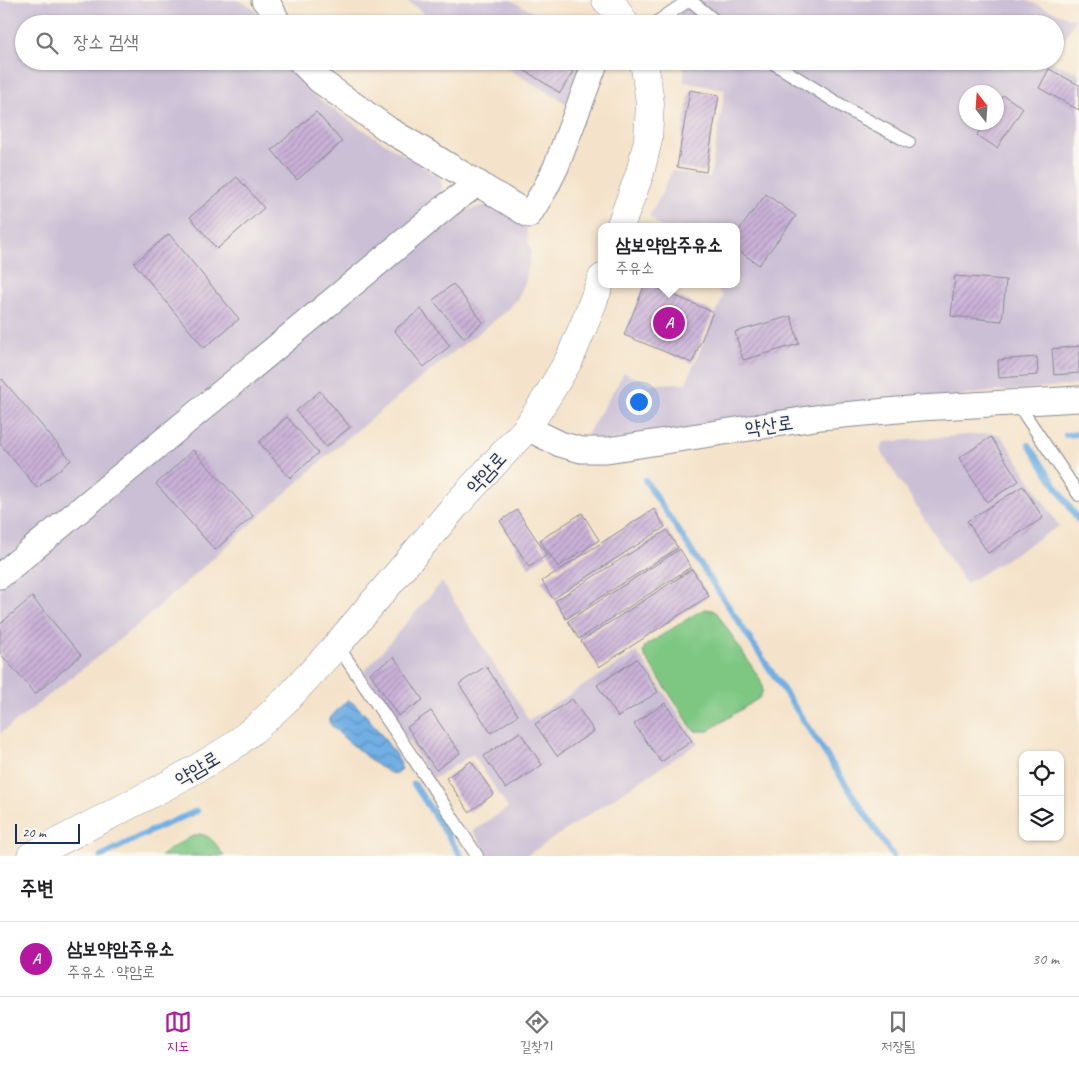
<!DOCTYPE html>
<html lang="ko">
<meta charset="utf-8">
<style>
body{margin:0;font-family:Caveat,"Poor Story",sans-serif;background:#f6f6f6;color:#202124}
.controls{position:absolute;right:15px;bottom:15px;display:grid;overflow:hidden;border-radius:10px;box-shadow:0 1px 4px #0004}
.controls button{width:45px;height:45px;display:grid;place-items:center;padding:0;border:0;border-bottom:1px solid #e0e0e0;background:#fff;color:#202124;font:25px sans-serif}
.compass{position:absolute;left:959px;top:85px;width:45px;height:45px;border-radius:50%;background:#fff;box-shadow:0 1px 4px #0004;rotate:343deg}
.scale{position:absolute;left:15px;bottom:12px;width:65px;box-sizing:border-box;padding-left:5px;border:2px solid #1b2f5e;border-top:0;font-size:14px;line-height:18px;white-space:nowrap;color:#1b2f5e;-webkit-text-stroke:4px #fbf7ec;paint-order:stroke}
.you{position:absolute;left:638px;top:401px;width:18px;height:18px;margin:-12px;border:4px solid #fff;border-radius:50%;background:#1a73e8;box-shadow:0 0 0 8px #1a73e833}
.badge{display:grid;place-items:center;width:32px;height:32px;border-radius:50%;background:#b5179e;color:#fff;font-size:16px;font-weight:700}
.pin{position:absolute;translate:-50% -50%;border:2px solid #fff;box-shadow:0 1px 5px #0006}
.popup{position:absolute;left:598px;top:223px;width:142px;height:65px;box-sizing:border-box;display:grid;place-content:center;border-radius:10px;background:#fff;filter:drop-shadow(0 1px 4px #0005);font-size:16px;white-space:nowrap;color:#757577}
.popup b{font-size:19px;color:#202124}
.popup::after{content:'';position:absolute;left:50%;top:100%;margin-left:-10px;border:10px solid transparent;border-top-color:#fff}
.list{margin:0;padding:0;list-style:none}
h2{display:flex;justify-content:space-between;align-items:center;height:65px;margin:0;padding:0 20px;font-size:21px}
h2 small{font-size:16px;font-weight:400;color:#757577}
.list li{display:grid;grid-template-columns:32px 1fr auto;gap:15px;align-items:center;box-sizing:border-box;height:75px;padding:0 20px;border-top:1px solid #e0e0e0}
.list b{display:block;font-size:19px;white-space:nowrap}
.list p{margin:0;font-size:16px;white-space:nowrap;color:#757577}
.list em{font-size:16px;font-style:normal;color:#757577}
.icon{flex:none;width:28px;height:28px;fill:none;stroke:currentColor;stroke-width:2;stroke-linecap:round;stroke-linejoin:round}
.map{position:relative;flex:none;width:1079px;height:856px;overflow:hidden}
.search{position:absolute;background:#fff;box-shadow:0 1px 4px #0004;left:15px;right:15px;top:15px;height:55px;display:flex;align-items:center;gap:12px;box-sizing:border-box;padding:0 18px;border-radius:28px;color:#757577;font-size:19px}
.sheet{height:140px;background:#fff}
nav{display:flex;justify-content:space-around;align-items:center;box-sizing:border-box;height:70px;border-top:1px solid #e0e0e0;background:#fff;font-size:14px;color:#757577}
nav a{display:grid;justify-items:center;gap:2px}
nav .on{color:#b5179e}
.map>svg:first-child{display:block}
.industrial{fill:#cbbfd5;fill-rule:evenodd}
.garden{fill:#7ec783;stroke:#4c7b70}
.water{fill:url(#water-waves);stroke:#466fa1}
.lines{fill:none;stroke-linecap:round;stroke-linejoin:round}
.stream{stroke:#71afe4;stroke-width:6}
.building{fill:url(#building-hatch)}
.service-casing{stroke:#888994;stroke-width:14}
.minor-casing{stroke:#888994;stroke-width:27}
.tertiary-casing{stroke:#888994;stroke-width:29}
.service{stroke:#fff;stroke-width:12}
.minor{stroke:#fff;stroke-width:25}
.tertiary{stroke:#fff;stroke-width:28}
.labels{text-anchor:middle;stroke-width:4;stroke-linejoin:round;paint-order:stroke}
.street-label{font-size:20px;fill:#1b2f5e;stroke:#fbf7ec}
</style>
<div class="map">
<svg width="1079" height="856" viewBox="0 0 1079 856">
<defs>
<pattern id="water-waves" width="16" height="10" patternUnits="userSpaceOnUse" patternTransform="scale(1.25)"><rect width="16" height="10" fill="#71afe4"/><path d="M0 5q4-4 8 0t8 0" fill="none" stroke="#5c8fbc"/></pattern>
<pattern id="building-hatch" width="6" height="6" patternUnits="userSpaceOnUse" patternTransform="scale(1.25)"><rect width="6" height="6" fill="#cbb2d8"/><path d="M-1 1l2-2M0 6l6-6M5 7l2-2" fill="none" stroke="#a491b2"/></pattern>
</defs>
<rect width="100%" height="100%" fill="#fbf7ec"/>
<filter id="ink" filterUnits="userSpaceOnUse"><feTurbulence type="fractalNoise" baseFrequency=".02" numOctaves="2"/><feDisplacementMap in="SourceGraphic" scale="10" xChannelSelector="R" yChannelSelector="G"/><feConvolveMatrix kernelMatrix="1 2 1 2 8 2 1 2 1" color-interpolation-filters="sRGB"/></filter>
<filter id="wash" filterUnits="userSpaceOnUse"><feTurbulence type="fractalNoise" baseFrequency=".0096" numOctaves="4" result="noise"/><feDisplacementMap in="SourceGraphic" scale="20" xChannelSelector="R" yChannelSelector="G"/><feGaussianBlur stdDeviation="1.12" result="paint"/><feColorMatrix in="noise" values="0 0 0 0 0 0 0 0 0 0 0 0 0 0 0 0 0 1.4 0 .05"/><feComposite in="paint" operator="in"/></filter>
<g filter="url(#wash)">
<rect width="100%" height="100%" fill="#f4e3ca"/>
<g class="industrial">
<polygon points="0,0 238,0 250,6 261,16 265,24 24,24 24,61 285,61 308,90 327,105 362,129 439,177 442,186 441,194 427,209 0,563"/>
<polygon points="406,0 511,0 533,12 562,24 438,24"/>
<polygon points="676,0 1025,0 1075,20 1055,57 1055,24 681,24"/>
<polygon points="494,61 583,61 566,103"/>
<path d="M 684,61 L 1053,61 L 1053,63 L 1079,73 L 1079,385 L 990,392 L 597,442 L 586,436 L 624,373 L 652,384 L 686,383 L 723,296 L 713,284 L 736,284 L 736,227 L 661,227 L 649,216 L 660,197 L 672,171 L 710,178 L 725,90 L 684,82 ZM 966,92 L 996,92 L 996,122 L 966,122 Z"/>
<polygon points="487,205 509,210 524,221 531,252 526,280 518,298 507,311 451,354 344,441 145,619 80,671 0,734 0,583 425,234 467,210"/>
<polygon points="992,433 999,435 1005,441 1059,526 966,584 880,450 884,442"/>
<polygon points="442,582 529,720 637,652 698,743 526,856 489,856 473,831 508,808 473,754 433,779 364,672"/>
</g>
<g class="garden">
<path d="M 705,609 L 712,610 L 717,613 L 760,679 C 763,687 764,691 759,698 L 708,731 L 695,731 L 692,728 L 644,655 L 643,651 L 645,646 L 700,611 Z"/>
<path d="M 199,834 C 212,835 217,846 224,856 L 161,856 C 172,847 185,839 199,834 Z"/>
</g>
<path class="water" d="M 347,700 C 361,703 390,747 400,761 C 402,769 400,776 390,773 L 375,764 L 342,736 L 331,725 L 329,721 L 330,718 Z"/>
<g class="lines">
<g class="stream">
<polyline points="1066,435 1079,434"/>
<polyline points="1029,445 1079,521"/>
<polyline points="645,480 893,856"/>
<polyline points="414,784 461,856"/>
<polyline points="101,856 155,829 197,811"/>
</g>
</g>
<g id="blocks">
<g class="building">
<polygon points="510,61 558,61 558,63 573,72 560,93"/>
<polygon points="1049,69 1079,85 1079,110 1039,88"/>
<polygon points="690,90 719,95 706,172 677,167"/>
<polygon points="1003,95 1023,108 997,148 977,135 985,122 996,122 996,105"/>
<polygon points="316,112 342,142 297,180 272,150"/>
<polygon points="237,177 264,208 217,249 190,217"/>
<polygon points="766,194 796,216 759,265 736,249 736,234"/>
<polygon points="169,234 239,319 204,348 134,263"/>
<polygon points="955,276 1006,280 1002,321 951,316"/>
<polygon points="453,284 483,322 464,338 433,300"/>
<polygon points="645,284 648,284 713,312 692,363 624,335"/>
<polygon points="421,309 450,346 424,367 394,330"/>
<polygon points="791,316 799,344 743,360 735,332"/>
<polygon points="1079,346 1079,373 1054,375 1052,349"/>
<polygon points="1037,357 1038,375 999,378 998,360"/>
<polygon points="2,379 71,460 37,488 0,444 0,381"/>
<polygon points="320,391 350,427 326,447 296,411"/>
<polygon points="287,417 318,453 290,478 259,442"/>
<polygon points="991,437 1019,481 987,502 959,458"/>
<polygon points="193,450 253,516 215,550 156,484"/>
<polygon points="1023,486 1043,518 988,553 967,521"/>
<polygon points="654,509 665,527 553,599 542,581"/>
<polygon points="517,510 547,555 529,567 500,521"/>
<polygon points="582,513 599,540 558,567 540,540"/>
<polygon points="667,530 678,548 566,619 555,601"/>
<polygon points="680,549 691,567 579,639 568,621"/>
<polygon points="692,569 709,596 599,667 581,641"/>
<polygon points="32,597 81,655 35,694 0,653 0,624"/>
<polygon points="394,657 423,700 398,716 370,673"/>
<polygon points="637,659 658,692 618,717 597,685"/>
<polygon points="486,666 518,715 491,733 459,684"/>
<polygon points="572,699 594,731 557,756 535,724"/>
<polygon points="665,703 692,741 661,762 634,724"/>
<polygon points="431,711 460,753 436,770 407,727"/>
<polygon points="520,732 542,765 506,789 484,756"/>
<polygon points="471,761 494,794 469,812 446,778"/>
</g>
</g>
</g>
<g filter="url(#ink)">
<use href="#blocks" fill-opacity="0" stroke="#888994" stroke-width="1"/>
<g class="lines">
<defs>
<g id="service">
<polyline points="690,0 719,24"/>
<polyline points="654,24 689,0"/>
<polyline points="770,61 852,112 909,142"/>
<polyline points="1017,403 1079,495"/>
<polyline points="337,645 432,786 477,856"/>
</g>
<g id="minor">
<polyline points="264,0 269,5 279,24"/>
<polyline points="300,61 319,80 389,130 428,153 529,215 545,189 556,167 596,61"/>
<polyline points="527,428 560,444 581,450 607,450 821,417 920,408 1079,399"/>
<polyline points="0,576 448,205 478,183"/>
</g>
<g id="tertiary">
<polyline points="606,0 616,9 625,24"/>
<polyline points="620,227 640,173 648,140 650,103 645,68 643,61"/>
<polyline points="31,856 164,787 201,766 232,747 258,726 288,698 337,645 456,505 527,428 550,392 569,360 586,320 602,278"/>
</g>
</defs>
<use href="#service" class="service-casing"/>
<use href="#minor" class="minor-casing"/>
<use href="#tertiary" class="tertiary-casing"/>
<use href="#service" class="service"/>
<use href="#minor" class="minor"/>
<use href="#tertiary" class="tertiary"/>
</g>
</g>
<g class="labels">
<g class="street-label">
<text transform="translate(769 425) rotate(-8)" y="7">약산로</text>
<text transform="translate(486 472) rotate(-48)" y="7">약암로</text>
<text transform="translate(197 768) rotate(-31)" y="7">약암로</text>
</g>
</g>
</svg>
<div class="controls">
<button><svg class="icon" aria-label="locate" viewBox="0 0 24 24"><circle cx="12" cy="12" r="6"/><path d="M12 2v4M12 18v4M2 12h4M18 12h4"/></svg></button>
<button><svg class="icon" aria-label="layers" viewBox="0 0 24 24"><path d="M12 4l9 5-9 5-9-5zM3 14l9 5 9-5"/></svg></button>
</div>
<svg class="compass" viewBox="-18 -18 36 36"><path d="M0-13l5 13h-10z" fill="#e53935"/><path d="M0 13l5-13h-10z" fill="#757577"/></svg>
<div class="scale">20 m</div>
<div class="you"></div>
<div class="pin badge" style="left:669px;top:323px">A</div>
<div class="popup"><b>삼보약암주유소</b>주유소</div>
<div class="search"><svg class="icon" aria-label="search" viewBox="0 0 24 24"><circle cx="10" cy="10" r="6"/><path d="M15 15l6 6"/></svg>장소 검색</div>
</div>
<section class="sheet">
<h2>주변<small></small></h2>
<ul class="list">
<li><span class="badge">A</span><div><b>삼보약암주유소</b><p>주유소 · 약암로</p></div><em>30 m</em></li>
</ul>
</section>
<nav>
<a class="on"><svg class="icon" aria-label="map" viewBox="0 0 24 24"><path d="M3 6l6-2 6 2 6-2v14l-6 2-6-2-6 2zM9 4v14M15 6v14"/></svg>지도</a>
<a><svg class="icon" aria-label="directions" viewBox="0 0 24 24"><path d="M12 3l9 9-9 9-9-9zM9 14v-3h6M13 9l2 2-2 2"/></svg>길찾기</a>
<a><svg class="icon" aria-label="saved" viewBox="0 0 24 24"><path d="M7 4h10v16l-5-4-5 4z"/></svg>저장됨</a>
</nav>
